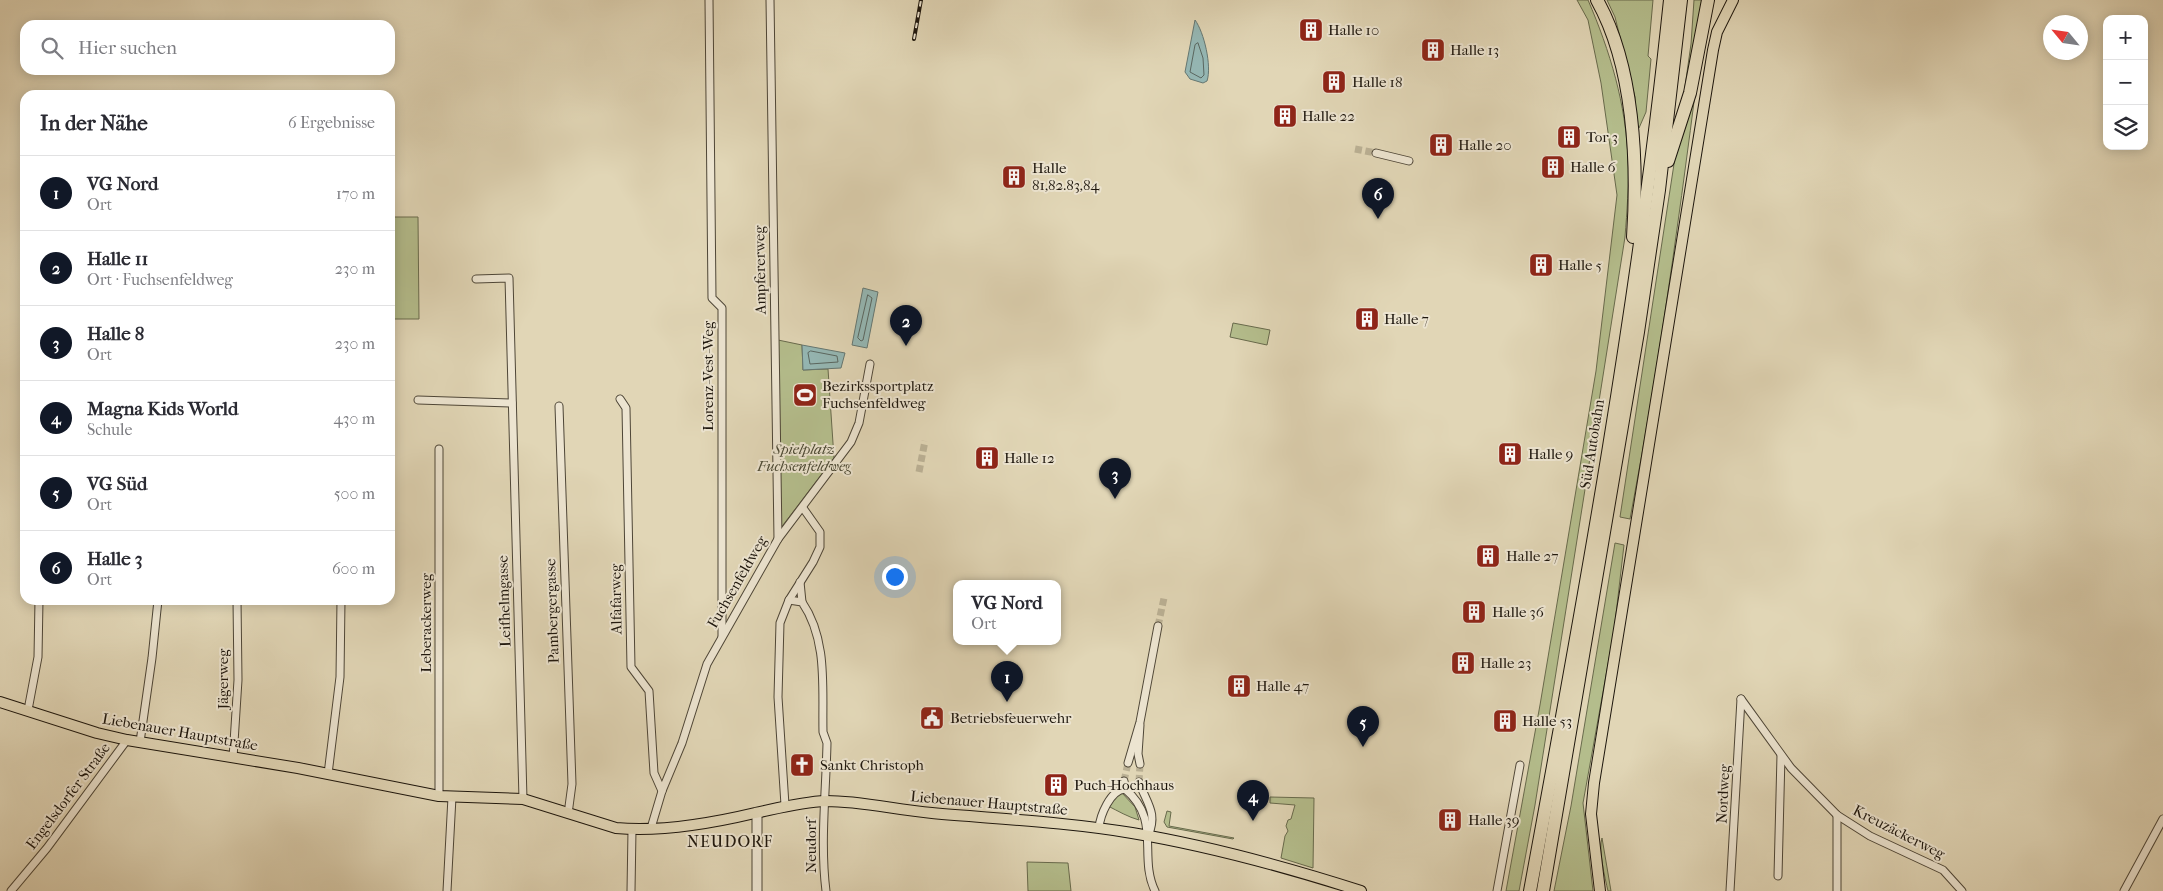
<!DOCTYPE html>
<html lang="de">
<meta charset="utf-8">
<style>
body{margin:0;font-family:"IM FELL French Canon",serif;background:#f2f2f3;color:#2b2b33}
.controls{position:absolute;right:15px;top:15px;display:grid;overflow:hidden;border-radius:10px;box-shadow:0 2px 12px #0003}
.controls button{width:45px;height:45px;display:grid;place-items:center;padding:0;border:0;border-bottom:1px solid #e1e1e2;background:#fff;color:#2b2b33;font:25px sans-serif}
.compass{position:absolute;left:2043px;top:15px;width:45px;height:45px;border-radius:50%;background:#fff;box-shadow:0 2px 12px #0003;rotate:299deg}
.you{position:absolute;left:894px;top:576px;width:18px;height:18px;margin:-12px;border:4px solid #fff;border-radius:50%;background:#1a73e8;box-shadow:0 0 0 8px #1a73e833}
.badge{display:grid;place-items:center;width:32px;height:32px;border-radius:50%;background:#111827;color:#fff;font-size:16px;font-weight:700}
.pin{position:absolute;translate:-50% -41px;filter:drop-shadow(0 1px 2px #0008)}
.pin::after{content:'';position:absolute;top:26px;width:18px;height:15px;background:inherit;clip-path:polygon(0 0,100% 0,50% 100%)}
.popup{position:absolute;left:953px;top:580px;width:108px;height:65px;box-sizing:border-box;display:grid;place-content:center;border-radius:10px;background:#fff;filter:drop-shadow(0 1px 4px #0005);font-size:16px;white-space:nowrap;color:#7c7c81}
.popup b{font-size:19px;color:#2b2b33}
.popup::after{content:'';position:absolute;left:50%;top:100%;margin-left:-10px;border:10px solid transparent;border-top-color:#fff}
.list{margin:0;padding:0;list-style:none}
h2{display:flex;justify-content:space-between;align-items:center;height:65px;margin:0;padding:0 20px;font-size:21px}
h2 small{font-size:16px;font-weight:400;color:#7c7c81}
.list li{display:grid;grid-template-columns:32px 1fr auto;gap:15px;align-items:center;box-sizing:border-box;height:75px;padding:0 20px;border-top:1px solid #e1e1e2}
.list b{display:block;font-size:19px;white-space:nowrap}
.list p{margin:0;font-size:16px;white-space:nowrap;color:#7c7c81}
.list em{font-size:16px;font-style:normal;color:#7c7c81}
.icon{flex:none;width:28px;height:28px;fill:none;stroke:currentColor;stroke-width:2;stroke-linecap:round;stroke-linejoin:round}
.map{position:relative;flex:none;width:2163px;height:891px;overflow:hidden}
.search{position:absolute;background:#fff;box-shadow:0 2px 12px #0003;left:20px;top:20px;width:375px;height:55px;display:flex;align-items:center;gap:12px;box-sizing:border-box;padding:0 18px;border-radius:15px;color:#7c7c81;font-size:19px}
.panel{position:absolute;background:#fff;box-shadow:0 2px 12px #0003;left:20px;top:90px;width:375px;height:515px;border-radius:15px}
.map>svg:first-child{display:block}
.green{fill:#b4bd8c;stroke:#686a4c}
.water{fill:#95b8b5;stroke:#657772}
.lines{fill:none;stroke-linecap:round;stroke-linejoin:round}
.shore{stroke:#596761;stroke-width:1}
.minor-tunnel{stroke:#bab094;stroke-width:7;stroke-dasharray:7 3.5;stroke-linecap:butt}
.minor-casing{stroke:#4e4637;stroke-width:9}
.tertiary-casing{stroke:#4e4637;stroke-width:11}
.primary-casing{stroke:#1d160d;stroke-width:12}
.motorway-casing{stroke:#1d160d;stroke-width:14}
.minor{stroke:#ece4d0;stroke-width:7}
.tertiary{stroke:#ece4d0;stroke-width:9}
.primary{stroke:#e1d6b6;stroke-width:10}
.motorway{stroke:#e1d6b6;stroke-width:12}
.rail-casing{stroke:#1d160d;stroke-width:4}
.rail{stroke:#ece4d0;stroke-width:2;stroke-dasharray:5.5;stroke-linecap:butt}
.labels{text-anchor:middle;stroke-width:4;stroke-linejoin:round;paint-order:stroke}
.poi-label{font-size:15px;fill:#1d160d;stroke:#ece4d0;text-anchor:start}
.street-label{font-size:15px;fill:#1d160d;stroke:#ece4d0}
.park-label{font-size:15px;font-style:italic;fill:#4a4833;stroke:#ece4d0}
.neighbourhood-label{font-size:16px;letter-spacing:1px;fill:#1d160d;stroke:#ece4d0}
</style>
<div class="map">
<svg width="2163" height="891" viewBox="0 0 2163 891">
<rect width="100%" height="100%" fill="#e1d6b6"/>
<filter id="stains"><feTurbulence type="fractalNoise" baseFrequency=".004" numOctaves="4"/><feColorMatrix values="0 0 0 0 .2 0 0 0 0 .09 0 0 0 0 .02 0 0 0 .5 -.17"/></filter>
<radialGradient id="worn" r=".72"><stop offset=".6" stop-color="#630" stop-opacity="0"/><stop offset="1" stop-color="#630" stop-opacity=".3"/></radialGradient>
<g class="green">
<path d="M 1577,0 L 1588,0 C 1610,51 1626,104 1628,160 C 1629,186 1627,211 1625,237 L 1535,805 L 1519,891 L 1506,891 L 1540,705 L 1596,371 L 1617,195 L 1601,83 L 1588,20 Z"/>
<polygon points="1607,0 1653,0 1648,56 1651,59 1646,112 1639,128 1636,124 1635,97 1615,17"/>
<path d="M 1694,0 L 1707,0 C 1685,174 1663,347 1630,519 L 1620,517 L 1674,164 L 1691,44 Z"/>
<polygon points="390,217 418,217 419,319 390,319"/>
<polygon points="1233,323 1270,330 1267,345 1230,337"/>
<polygon points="778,340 802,345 803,370 828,369 834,458 780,529"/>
<polygon points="1615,543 1624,545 1614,631 1583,803 1593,891 1554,891 1571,806"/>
<path d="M 1119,793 L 1122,793 L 1135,807 L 1139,820 C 1128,817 1118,811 1108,806 Z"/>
<polygon points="1270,797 1314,798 1313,868 1281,858 1285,836 1288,831 1286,826 1288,820 1291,819 1295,805 1270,803"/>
<polygon points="1167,811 1171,812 1169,826 1234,838 1233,839 1167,827 1164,822"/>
<path d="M 1602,838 L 1611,891 L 1608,891 C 1605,878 1598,849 1602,838 Z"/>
<polygon points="1027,862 1068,863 1071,891 1028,891"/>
</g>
<g class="water">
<path d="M 1195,20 C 1204,32 1212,66 1207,81 L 1203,83 L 1190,79 L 1185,72 Z"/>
<polygon points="863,288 878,292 867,348 852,345"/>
<polygon points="802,345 845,353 841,368 803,370"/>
</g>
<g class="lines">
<g class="shore">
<polygon points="1198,43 1203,58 1204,75 1201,78 1190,72 1195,45"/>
<polygon points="868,295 872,298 863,340 861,341 858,338"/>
<polygon points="811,351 837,356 838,362 810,364 808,353"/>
</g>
<g class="minor-tunnel">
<polyline points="1355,149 1376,153"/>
<polyline points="919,472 925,441"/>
<polyline points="1158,626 1164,598"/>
<polyline points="1124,781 1128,763"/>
<polyline points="1139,782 1140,764"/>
</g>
<defs>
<g id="minor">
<polyline points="709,0 712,298 722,308 722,636"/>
<polyline points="770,0 778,539"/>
<polyline points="1376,153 1409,161"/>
<polyline points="476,279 509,278 523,799"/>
<polyline points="620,399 626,408 631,667 649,691 654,773 662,791"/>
<polyline points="418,400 512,403"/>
<polyline points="559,406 572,784 568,814"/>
<polyline points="439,449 439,796"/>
<polyline points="800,582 802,602"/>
<path d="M 789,600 L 802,602 C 828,640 822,688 823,732 L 827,743 C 826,792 820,843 826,891"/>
<polyline points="1741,699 1791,768 1837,815 1870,836 1943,870 1962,891"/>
<polyline points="28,710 38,657 39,600"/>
<polyline points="140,742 152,658 158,600"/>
<polyline points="233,758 238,680 237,600"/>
<polyline points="1128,763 1140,722 1158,626"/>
<polyline points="1140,764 1138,754 1140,725"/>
<polyline points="328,774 340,677 341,600"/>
<polyline points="1124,781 1125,789"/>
<path d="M 1139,782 C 1147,804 1158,813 1148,836"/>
<path d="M 1125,789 C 1162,820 1138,856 1155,891"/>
<polyline points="785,805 778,697 780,623 789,600 813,562 820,547 820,532 803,508"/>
<polyline points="1837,815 1837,891"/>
<polyline points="651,828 662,791 682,743 707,664 778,539 851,442 859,423 870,364"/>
<path d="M 1099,828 C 1100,816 1110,790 1125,789"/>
<polyline points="1778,876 1781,755"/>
<polyline points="11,891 47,848 127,740"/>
<polyline points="447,891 452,797"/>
<polyline points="631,891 632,830"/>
<polyline points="1497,891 1520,765"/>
<polyline points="1730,891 1741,699"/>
<polyline points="2124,891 2163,819"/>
</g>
<polyline id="tertiary" points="757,813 757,891"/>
<g id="primary">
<path d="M 0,702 L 97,733 L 127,740 L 298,768 L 439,796 L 523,799 L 616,828 C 659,832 713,823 755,813 C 779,808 801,802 826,801 C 862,801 896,810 932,813 C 999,819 1066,822 1132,833 C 1210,846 1286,867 1361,891"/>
<polyline points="1600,891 1591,814 1594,783 1713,50 1717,32 1733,0"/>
</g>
<g id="motorway">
<path d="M 1597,0 C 1634,66 1638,162 1633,237"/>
<polyline points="1668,161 1690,93 1708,0"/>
<path d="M 1530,891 C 1585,595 1639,299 1670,0"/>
<polyline points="1543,891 1638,332 1659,190 1681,0"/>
</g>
</defs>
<use href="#minor" class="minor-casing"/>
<use href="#tertiary" class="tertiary-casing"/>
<use href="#primary" class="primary-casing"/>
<use href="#motorway" class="motorway-casing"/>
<use href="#minor" class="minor"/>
<use href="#tertiary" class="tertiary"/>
<use href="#primary" class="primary"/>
<use href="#motorway" class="motorway"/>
<defs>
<polyline id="rail" points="914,39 921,0"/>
</defs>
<use href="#rail" class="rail-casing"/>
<use href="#rail" class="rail"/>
</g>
<defs>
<symbol id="building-square" viewBox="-11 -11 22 22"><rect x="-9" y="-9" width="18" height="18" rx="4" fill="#8f2418" stroke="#ece4d0"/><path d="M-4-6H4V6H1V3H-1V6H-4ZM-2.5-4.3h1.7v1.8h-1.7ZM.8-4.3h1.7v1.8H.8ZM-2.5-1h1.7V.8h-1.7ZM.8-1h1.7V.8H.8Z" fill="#fff"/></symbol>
<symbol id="stadium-square" viewBox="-11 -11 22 22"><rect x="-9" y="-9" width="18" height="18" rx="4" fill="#8f2418" stroke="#ece4d0"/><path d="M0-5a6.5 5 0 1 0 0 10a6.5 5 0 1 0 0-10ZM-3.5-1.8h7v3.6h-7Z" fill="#fff"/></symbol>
<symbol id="civic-square" viewBox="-11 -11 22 22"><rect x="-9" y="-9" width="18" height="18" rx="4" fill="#8f2418" stroke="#ece4d0"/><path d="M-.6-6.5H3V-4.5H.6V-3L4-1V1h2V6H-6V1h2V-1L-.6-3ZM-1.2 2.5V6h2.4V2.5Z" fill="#fff"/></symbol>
<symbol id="church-square" viewBox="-11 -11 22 22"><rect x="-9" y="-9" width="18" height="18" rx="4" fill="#8f2418" stroke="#ece4d0"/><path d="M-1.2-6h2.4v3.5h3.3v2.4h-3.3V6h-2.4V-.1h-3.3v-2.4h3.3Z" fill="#fff"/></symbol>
</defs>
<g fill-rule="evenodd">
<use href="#building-square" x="1297" y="16" width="28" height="28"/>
<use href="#building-square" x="1419" y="36" width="28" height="28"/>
<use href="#building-square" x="1320" y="68" width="28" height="28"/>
<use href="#building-square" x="1271" y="102" width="28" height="28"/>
<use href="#building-square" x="1555" y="123" width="28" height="28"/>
<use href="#building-square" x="1427" y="131" width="28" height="28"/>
<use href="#building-square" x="1539" y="153" width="28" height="28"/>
<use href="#building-square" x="1000" y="163" width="28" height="28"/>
<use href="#building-square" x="1527" y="251" width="28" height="28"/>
<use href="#building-square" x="1353" y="305" width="28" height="28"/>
<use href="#stadium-square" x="791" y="381" width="28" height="28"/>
<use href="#building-square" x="1496" y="440" width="28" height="28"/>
<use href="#building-square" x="973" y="444" width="28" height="28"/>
<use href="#building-square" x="1474" y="542" width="28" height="28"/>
<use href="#building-square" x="1460" y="598" width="28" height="28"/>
<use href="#building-square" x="1449" y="649" width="28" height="28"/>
<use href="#building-square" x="1225" y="672" width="28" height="28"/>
<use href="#civic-square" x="918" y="704" width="28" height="28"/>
<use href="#building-square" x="1491" y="707" width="28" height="28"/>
<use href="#church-square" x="788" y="751" width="28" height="28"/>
<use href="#building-square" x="1042" y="771" width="28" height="28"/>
<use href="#building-square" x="1436" y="806" width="28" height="28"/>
</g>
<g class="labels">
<g class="poi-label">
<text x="1328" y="35">Halle 10</text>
<text x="1450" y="55">Halle 13</text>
<text x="1352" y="87">Halle 18</text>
<text x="1302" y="121">Halle 22</text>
<text x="1586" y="142">Tor 3</text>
<text x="1458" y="150">Halle 20</text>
<text x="1570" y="172">Halle 6</text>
<text x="1032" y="173">Halle<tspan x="1032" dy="17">81,82.83,84</tspan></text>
<text x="1558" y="270">Halle 5</text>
<text x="1384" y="324">Halle 7</text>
<text x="822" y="391">Bezirkssportplatz<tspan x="822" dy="17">Fuchsenfeldweg</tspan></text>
<text x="1528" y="459">Halle 9</text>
<text x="1004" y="463">Halle 12</text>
<text x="1506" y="561">Halle 27</text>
<text x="1492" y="617">Halle 36</text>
<text x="1480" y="668">Halle 23</text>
<text x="1256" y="691">Halle 47</text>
<text x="950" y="723">Betriebsfeuerwehr</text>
<text x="1522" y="726">Halle 53</text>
<text x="820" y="770">Sankt Christoph</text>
<text x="1074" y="790">Puch-Hochhaus</text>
<text x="1468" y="825">Halle 39</text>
</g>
<g class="street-label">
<text transform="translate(760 270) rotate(-91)" y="5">Ampfererweg</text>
<text transform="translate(708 376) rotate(-90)" y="5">Lorenz-Vest-Weg</text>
<text transform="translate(1592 444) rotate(-81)" y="5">Süd Autobahn</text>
<text transform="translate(737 582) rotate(-60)" y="5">Fuchsenfeldweg</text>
<text transform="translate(616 599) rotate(-91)" y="5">Alfafarweg</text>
<text transform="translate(504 601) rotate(-92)" y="5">Leifhelmgasse</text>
<text transform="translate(552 611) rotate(-92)" y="5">Pambergergasse</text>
<text transform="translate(426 623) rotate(-90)" y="5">Leberackerweg</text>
<text transform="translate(223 679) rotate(-90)" y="5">Jägerweg</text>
<text transform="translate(180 732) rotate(10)" y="5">Liebenauer Hauptstraße</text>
<text transform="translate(1723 794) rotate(-87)" y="5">Nordweg</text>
<text transform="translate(68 796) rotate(-53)" y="5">Engelsdorfer Straße</text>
<text transform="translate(989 803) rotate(5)" y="5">Liebenauer Hauptstraße</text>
<text transform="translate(1899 832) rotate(27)" y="5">Kreuzäckerweg</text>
<text transform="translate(811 846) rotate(-90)" y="5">Neudorf</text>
</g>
<g class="park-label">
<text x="804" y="454">Spielplatz<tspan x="804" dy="17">Fuchsenfeldweg</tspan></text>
</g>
<g class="neighbourhood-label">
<text x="730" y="847">NEUDORF</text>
</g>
</g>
<rect width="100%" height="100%" filter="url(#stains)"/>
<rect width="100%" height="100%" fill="url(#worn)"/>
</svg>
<div class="controls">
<button>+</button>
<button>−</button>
<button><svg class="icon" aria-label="layers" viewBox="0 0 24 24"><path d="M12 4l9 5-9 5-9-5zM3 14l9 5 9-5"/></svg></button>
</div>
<svg class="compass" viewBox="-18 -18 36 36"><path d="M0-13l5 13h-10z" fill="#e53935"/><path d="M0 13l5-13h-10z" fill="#7c7c81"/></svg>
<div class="you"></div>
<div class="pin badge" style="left:1007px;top:702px">1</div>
<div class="popup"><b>VG Nord</b>Ort</div>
<div class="pin badge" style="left:906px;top:346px">2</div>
<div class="pin badge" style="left:1115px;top:499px">3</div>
<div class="pin badge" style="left:1253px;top:821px">4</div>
<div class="pin badge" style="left:1363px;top:747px">5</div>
<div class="pin badge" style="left:1378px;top:219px">6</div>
<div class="search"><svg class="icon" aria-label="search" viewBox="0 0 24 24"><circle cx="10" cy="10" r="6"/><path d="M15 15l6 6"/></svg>Hier suchen</div>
<section class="panel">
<h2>In der Nähe<small>6 Ergebnisse</small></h2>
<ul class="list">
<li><span class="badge">1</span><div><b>VG Nord</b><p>Ort</p></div><em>170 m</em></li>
<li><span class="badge">2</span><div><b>Halle 11</b><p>Ort · Fuchsenfeldweg</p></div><em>230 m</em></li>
<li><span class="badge">3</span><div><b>Halle 8</b><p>Ort</p></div><em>230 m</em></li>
<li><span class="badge">4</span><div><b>Magna Kids World</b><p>Schule</p></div><em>430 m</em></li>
<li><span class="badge">5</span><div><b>VG Süd</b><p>Ort</p></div><em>500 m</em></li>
<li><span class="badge">6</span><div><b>Halle 3</b><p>Ort</p></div><em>600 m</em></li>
</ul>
</section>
</div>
